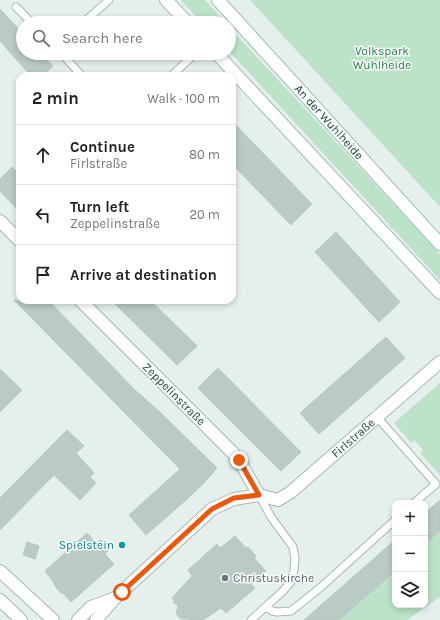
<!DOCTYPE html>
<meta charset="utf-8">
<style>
body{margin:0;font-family:Karla,sans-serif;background:#f6f6f6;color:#222}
.controls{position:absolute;right:12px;bottom:12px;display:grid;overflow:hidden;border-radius:8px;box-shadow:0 2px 6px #0003}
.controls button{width:36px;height:36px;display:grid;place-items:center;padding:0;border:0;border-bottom:1px solid #e0e0e0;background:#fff;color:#222;font:20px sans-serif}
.stop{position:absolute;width:12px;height:12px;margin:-9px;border:3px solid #ea580c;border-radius:50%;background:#fff}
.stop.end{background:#ea580c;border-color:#fff;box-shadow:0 1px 4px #0008}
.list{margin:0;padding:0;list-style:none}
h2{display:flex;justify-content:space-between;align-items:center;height:52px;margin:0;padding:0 16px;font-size:17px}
h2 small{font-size:13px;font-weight:400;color:#767676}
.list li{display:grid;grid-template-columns:26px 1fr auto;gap:12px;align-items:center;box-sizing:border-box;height:60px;padding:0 16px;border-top:1px solid #e0e0e0}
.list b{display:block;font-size:15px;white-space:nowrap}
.list p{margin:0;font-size:13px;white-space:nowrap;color:#767676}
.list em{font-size:13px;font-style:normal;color:#767676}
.icon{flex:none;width:22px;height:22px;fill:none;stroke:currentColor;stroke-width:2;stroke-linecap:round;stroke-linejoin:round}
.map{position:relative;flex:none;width:440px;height:620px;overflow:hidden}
.search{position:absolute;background:#fff;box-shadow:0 2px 6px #0003;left:16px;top:16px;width:220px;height:44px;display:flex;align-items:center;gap:10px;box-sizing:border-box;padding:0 14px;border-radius:22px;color:#767676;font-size:15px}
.panel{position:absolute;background:#fff;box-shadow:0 2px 6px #0003;left:16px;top:72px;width:220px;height:232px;border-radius:12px}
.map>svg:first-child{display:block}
.green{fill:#bce2c9}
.building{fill:#bacac4;stroke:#b6cac3}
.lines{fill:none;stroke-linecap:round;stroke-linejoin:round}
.service-casing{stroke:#a7b8b3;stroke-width:9}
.minor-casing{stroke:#a7b8b3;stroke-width:14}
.secondary-casing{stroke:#a2bcb4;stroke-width:14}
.service{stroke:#fff;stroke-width:7}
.minor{stroke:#fff;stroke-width:12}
.secondary{stroke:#fff;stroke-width:12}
.route{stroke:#ea580c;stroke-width:5}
.culture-dot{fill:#0f9aa8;stroke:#f6fbf9;stroke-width:1.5}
.worship-dot{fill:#6b7280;stroke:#f6fbf9;stroke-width:1.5}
.labels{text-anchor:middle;stroke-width:3;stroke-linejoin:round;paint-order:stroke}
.park-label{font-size:12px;fill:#287e4e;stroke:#f6fbf9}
.street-label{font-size:12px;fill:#22433c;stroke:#f6fbf9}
.culture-label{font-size:12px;fill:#0d838f;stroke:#f6fbf9;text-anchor:end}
.worship-label{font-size:12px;fill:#5b616d;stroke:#f6fbf9;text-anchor:start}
</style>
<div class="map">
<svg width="440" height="620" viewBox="0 0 440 620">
<rect width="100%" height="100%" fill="#e5efeb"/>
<g class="green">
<polygon points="181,0 205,0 226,23 202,23"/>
<polygon points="250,0 440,0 440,207"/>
<polygon points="229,27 440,254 440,280 229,51"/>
<polygon points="440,383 440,475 420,453 423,450 414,440 411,443 394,423"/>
<polygon points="440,531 440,597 407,620 339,620 395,571 395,605 425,605 425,544"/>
</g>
<g class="building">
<polygon points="0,9 23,34 23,53 41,53 53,66 43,76 31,76 0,41"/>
<polygon points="232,121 312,204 291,225 232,164"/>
<polygon points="12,167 20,175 20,212 0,191 0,179"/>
<polygon points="336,232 400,302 379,322 315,252"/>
<polygon points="14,300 48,300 134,389 161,413 217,468 202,485 186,500 146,535 129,515 180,469"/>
<polygon points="111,300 150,300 197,346 177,365"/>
<polygon points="386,337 405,358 319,434 300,413"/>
<polygon points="218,368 301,452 281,471 198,388"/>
<polygon points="0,369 22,390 0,412"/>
<polygon points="67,430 84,446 76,453 94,473 90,477 96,483 80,500 54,475 0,530 0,498"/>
<polygon points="440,500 440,531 425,544 425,513"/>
<polygon points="87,533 96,543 101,540 109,549 105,554 114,564 71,602 64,594 61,593 57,589 52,580 45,571"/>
<polygon points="235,536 246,548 248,547 256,556 254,558 266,571 251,584 255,588 226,613 221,608 203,620 190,620 189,619 182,619 180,618 176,614 178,606 173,602 174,601 172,598 192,576 188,570 217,544 220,548"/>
<polygon points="395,540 395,571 339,620 304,620"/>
<polygon points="27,542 39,546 35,559 23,555"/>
</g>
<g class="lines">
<defs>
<g id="service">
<polyline points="16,7 32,23"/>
<polyline points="83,23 109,0"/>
<polyline points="61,53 82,76"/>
<polyline points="171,76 196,53"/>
<polyline points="377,417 436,484 414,503"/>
<polyline points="266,607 272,611 277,612 291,611 321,587 395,520"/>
<polyline points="251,620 282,592 291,582 294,570 295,559 293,547 271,517 259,495"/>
</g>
<g id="minor">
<polyline points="0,221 20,241"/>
<polyline points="80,300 232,452 239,460 259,495"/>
<polyline points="0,571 53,620"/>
<polyline points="0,600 21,620"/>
<polyline points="78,620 91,607 113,599"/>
<polyline points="96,620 114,599 212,509 234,499 259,495 278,500 291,492 440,362"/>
</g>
<g id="secondary">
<polyline points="166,0 188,23"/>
<polyline points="218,0 440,244"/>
<polyline points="216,53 440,293"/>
</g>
</defs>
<use href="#service" class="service-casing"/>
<use href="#minor" class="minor-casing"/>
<use href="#secondary" class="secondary-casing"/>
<use href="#service" class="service"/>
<use href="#minor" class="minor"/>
<use href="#secondary" class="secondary"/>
</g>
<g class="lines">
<polyline class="route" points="122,592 212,509 234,498 259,495 239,460"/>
</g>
<circle class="culture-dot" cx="122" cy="545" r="4"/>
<circle class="worship-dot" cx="225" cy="578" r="4"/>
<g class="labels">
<g class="park-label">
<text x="382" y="55">Volkspark<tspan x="382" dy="14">Wuhlheide</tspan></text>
</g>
<g class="street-label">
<text transform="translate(329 122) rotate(48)" y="4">An der Wuhlheide</text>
<text transform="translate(174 394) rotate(45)" y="4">Zeppelinstraße</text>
<text transform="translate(353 438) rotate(-41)" y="4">Firlstraße</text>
</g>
<g class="culture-label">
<text x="114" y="549">Spielstein</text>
</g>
<g class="worship-label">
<text x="233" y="582">Christuskirche</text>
</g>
</g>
</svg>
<div class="controls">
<button>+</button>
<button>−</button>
<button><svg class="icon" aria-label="layers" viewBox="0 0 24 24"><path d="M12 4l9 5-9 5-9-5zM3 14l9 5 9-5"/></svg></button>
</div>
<div class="stop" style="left:122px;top:592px"></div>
<div class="stop end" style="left:239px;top:460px"></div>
<div class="search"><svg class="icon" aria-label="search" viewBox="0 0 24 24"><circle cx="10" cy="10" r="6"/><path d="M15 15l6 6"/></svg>Search here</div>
<section class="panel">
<h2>2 min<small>Walk · 100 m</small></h2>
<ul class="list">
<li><svg class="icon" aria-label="ahead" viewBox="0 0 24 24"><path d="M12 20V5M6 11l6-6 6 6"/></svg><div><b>Continue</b><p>Firlstraße</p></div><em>80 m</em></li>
<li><svg class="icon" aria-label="left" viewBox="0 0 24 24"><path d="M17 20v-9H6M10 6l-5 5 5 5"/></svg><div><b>Turn left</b><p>Zeppelinstraße</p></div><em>20 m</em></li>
<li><svg class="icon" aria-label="arrive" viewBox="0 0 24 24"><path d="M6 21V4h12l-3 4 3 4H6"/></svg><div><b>Arrive at destination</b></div></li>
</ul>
</section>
</div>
